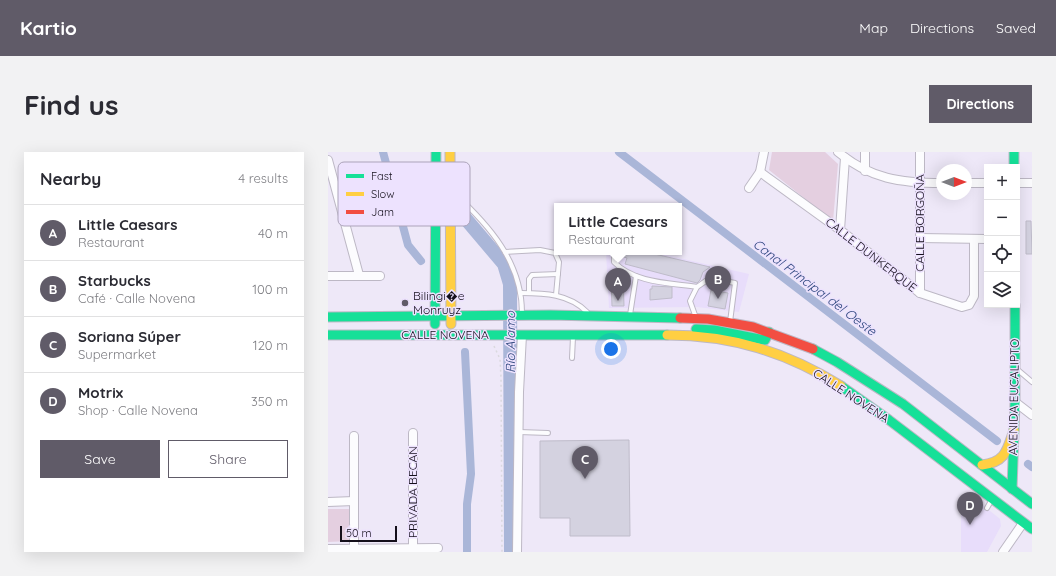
<!DOCTYPE html>
<meta charset="utf-8">
<style>
body{margin:0;font-family:Quicksand,sans-serif;background:#f2f2f3;color:#2b2b33}
.controls{position:absolute;right:12px;top:12px;display:grid;overflow:hidden;border-radius:0px;box-shadow:0 4px 16px #0002}
.controls button{width:36px;height:36px;display:grid;place-items:center;padding:0;border:0;border-bottom:1px solid #e1e1e2;background:#fff;color:#2b2b33;font:20px sans-serif}
.compass{position:absolute;left:608px;top:12px;width:36px;height:36px;border-radius:50%;background:#fff;box-shadow:0 4px 16px #0002;rotate:90deg}
.scale{position:absolute;left:12px;bottom:10px;width:57px;box-sizing:border-box;padding-left:4px;border:2px solid #140f1b;border-top:0;font-size:11px;line-height:14px;white-space:nowrap;color:#140f1b;-webkit-text-stroke:3px #ede2fe;paint-order:stroke}
.you{position:absolute;left:283px;top:197px;width:14px;height:14px;margin:-10px;border:3px solid #fff;border-radius:50%;background:#1a73e8;box-shadow:0 0 0 6px #1a73e833}
.badge{display:grid;place-items:center;width:26px;height:26px;border-radius:50%;background:#605b68;color:#fff;font-size:13px;font-weight:700}
.pin{position:absolute;translate:-50% -33px;filter:drop-shadow(0 1px 2px #0008)}
.pin::after{content:'';position:absolute;top:21px;width:14px;height:12px;background:inherit;clip-path:polygon(0 0,100% 0,50% 100%)}
.popup{position:absolute;left:226px;top:51px;width:128px;height:52px;box-sizing:border-box;display:grid;place-content:center;border-radius:0px;background:#fff;filter:drop-shadow(0 1px 3px #0005);font-size:13px;white-space:nowrap;color:#7c7c81}
.popup b{font-size:15px;color:#2b2b33}
.popup::after{content:'';position:absolute;left:50%;top:100%;margin-left:-8px;border:8px solid transparent;border-top-color:#fff}
.list{margin:0;padding:0;list-style:none}
h2{display:flex;justify-content:space-between;align-items:center;height:52px;margin:0;padding:0 16px;font-size:17px}
h2 small{font-size:13px;font-weight:400;color:#7c7c81}
.list li{display:grid;grid-template-columns:26px 1fr auto;gap:12px;align-items:center;box-sizing:border-box;height:56px;padding:0 16px;border-top:1px solid #e1e1e2}
.list b{display:block;font-size:15px;white-space:nowrap}
.list p{margin:0;font-size:13px;white-space:nowrap;color:#7c7c81}
.list em{font-size:13px;font-style:normal;color:#7c7c81}
.actions{display:flex;gap:8px;padding:12px 16px}
.actions a{flex:1;padding:9px 0;border:1px solid #605b68;border-radius:0px;text-align:center;font-size:14px;color:#605b68}
.actions .main{background:#605b68;color:#fff}
.icon{flex:none;width:22px;height:22px;fill:none;stroke:currentColor;stroke-width:2;stroke-linecap:round;stroke-linejoin:round}
.map{position:relative;flex:none;width:704px;height:400px;overflow:hidden;border-radius:0px}
header{display:flex;align-items:center;gap:24px;box-sizing:border-box;height:56px;padding:0 20px;background:#605b68;color:#fff}
header strong{font-size:19px}
nav{display:flex;gap:22px;margin-inline-start:auto;font-size:14px}
.intro{display:flex;align-items:center;justify-content:space-between;box-sizing:border-box;height:96px;padding:0 24px}
h1{margin:0;font-size:28px}
.button{padding:10px 18px;border-radius:0px;background:#605b68;color:#fff;font-size:14px;font-weight:700}
main{display:flex;gap:24px;padding:0 24px}
aside{flex:1;background:#fff;border-radius:0px;box-shadow:0 4px 16px #0002}
.map>svg:first-child{display:block}
.built{fill:#e8ddfb}
.green{fill:#e4cfe0}
.lines{fill:none;stroke-linecap:round;stroke-linejoin:round}
.canal{stroke:#aab6d8;stroke-width:8}
.river{stroke:#aab6d8;stroke-width:14}
.building{fill:#d4d2e0;stroke:#bfbcca}
.lane-casing{stroke:#bdb8c5;stroke-width:6}
.street-casing{stroke:#bdb8c5;stroke-width:10}
.fast-casing{stroke:#bdb8c5;stroke-width:11}
.slow-casing{stroke:#bdb8c5;stroke-width:11}
.jam-casing{stroke:#bdb8c5;stroke-width:11}
.path{stroke:#dad9de;stroke-width:1.5;stroke-dasharray:2 3;stroke-linecap:butt}
.lane{stroke:#fcfcfe;stroke-width:4}
.street{stroke:#fcfcfe;stroke-width:8}
.fast{stroke:#16e098;stroke-width:9}
.slow{stroke:#ffcf43;stroke-width:9}
.jam{stroke:#f24e42;stroke-width:9}
.poi-dot{fill:#605b68;stroke:#ede2fe;stroke-width:1.5}
.labels{text-anchor:middle;stroke-width:3;stroke-linejoin:round;paint-order:stroke}
.street-label{font-size:12px;fill:#140f1b;stroke:#ede2fe}
.poi-label{font-size:12px;fill:#140f1b;stroke:#ede2fe;text-anchor:start}
.water-label{font-size:13px;font-style:italic;fill:#30497f;stroke:#ede2fe}
.key{fill:#ede2fe;stroke:#aca3ba;stroke-width:1}
.key-label{font-size:11px;fill:#140f1b}
</style>
<header>
<strong>Kartio</strong>
<nav><a>Map</a><a>Directions</a><a>Saved</a></nav>
</header>
<div class="intro"><h1>Find us</h1><a class="button">Directions</a></div>
<main>
<aside>
<h2>Nearby<small>4 results</small></h2>
<ul class="list">
<li><span class="badge">A</span><div><b>Little Caesars</b><p>Restaurant</p></div><em>40 m</em></li>
<li><span class="badge">B</span><div><b>Starbucks</b><p>Café · Calle Novena</p></div><em>100 m</em></li>
<li><span class="badge">C</span><div><b>Soriana Súper</b><p>Supermarket</p></div><em>120 m</em></li>
<li><span class="badge">D</span><div><b>Motrix</b><p>Shop · Calle Novena</p></div><em>350 m</em></li>
</ul>
<div class="actions"><a class="main">Save</a><a>Share</a></div>
</aside>
<div class="map">
<svg width="704" height="400" viewBox="0 0 704 400">
<rect width="100%" height="100%" fill="#eee8f8"/>
<g class="built">
<polygon points="278,100 325,100 421,122 411,160 369,155 281,156"/>
<polygon points="633,347 647,347 672,367 673,374 659,400 633,400"/>
</g>
<g class="green">
<polygon points="444,0 497,0 510,12 505,69 441,18"/>
<polygon points="0,357 21,357 22,389 0,390"/>
</g>
<g class="lines">
<g class="canal">
<polyline points="55,0 80,93 93,109"/>
<polyline points="291,0 669,289"/>
<polyline points="137,200 143,322 139,352 139,400"/>
<polyline points="700,312 704,315"/>
</g>
<polyline class="river" points="122,40 126,53 176,112 182,132 183,400"/>
</g>
<g class="building">
<polygon points="698,69 703,69 704,102 698,102"/>
<polygon points="290,100 318,100 382,115 375,120 372,128 369,131 297,112 299,106 290,103"/>
<polygon points="287,122 295,122 296,154 284,154 283,126"/>
<polygon points="324,134 344,135 344,146 322,148 322,137 324,137"/>
<polygon points="383,138 400,141 397,157 380,154"/>
<polygon points="301,288 302,384 242,384 242,366 212,366 212,289"/>
</g>
<g class="lines">
<defs>
<g id="lane">
<path d="M 126,41 C 161,73 194,110 194,161"/>
<polyline points="177,100 212,98 227,101 231,110 228,143"/>
<path d="M 286,100 L 286,110 C 306,131 342,131 369,135"/>
<path d="M 193,141 C 217,141 241,142 259,160"/>
<polyline points="201,141 201,127 204,123 230,122"/>
<polyline points="302,163 308,124"/>
<polyline points="367,163 362,149 369,135 382,126 407,131 402,170"/>
<polyline points="244,206 245,185"/>
<polyline points="690,218 704,230"/>
<polyline points="191,280 220,281"/>
<polyline points="659,356 663,349"/>
</g>
<g id="street">
<path d="M 510,0 C 542,27 573,31 614,31"/>
<polyline points="0,8 31,123"/>
<polyline points="537,19 537,0"/>
<polyline points="432,20 512,78 592,141 634,155 641,153 646,144 646,87"/>
<polyline points="638,31 659,31"/>
<polyline points="689,31 704,31"/>
<polyline points="421,36 432,20 436,0"/>
<polyline points="512,78 517,6"/>
<polyline points="592,86 659,87"/>
<polyline points="0,124 52,124"/>
<polyline points="592,141 592,0"/>
<polyline points="687,250 704,263"/>
<polyline points="85,281 85,400"/>
<polyline points="26,284 26,400"/>
<polyline points="0,350 26,349"/>
<polyline points="0,397 110,396"/>
<polyline points="189,400 191,240 194,183"/>
<polyline points="675,400 695,371"/>
</g>
<g id="fast">
<polyline points="686,0 686,15"/>
<polyline points="0,165 222,163 352,166"/>
<polyline points="107,172 108,0"/>
<polyline points="368,177 386,178 437,188 441,180"/>
<polyline points="0,183 339,183"/>
<polyline points="485,197 509,210 575,252 704,352"/>
<polyline points="513,234 561,268 704,377"/>
<polyline points="684,337 687,250 687,153"/>
</g>
<g id="slow">
<polyline points="122,0 123,172"/>
<path d="M 339,183 C 404,183 458,200 513,234"/>
<path d="M 654,313 C 678,310 679,298 686,278"/>
</g>
<polyline id="jam" points="352,166 380,167 425,175 485,197"/>
</defs>
<use href="#lane" class="lane-casing"/>
<use href="#street" class="street-casing"/>
<use href="#fast" class="fast-casing"/>
<use href="#slow" class="slow-casing"/>
<use href="#jam" class="jam-casing"/>
<polyline class="path" points="166,194 172,207 173,225 174,400"/>
<use href="#lane" class="lane"/>
<use href="#street" class="street"/>
<use href="#fast" class="fast"/>
<use href="#slow" class="slow"/>
<use href="#jam" class="jam"/>
</g>
<circle class="poi-dot" cx="77" cy="151" r="4"/>
<g class="labels">
<g class="street-label">
<text transform="translate(592 71) rotate(-90)" y="4">CALLE BORGOÑA</text>
<text transform="translate(543 103) rotate(38)" y="4">CALLE DUNKERQUE</text>
<text x="117" y="187">CALLE NOVENA</text>
<text transform="translate(523 244) rotate(33)" y="4">CALLE NOVENA</text>
<text transform="translate(686 245) rotate(-89)" y="4">AVENIDA EUCALIPTO</text>
<text transform="translate(85 340) rotate(-90)" y="4">PRIVADA BECAN</text>
</g>
<g class="poi-label">
<text x="85" y="148">Bilingi�e<tspan x="85" dy="14">Monruyz</tspan></text>
</g>
<g class="water-label">
<text transform="translate(487 135) rotate(37)" y="5">Canal Principal del Oeste</text>
<text transform="translate(182 190) rotate(-90)" y="5">Río Alamo</text>
</g>
</g>
<rect x="10" y="10" width="132" height="64" rx="6" class="key"/>
<rect x="18" y="22" width="18" height="4" fill="#16e098"/>
<rect x="18" y="40" width="18" height="4" fill="#ffcf43"/>
<rect x="18" y="58" width="18" height="4" fill="#f24e42"/>
<g class="key-label">
<text x="43" y="28">Fast</text>
<text x="43" y="46">Slow</text>
<text x="43" y="64">Jam</text>
</g>
</svg>
<div class="controls">
<button>+</button>
<button>−</button>
<button><svg class="icon" aria-label="locate" viewBox="0 0 24 24"><circle cx="12" cy="12" r="6"/><path d="M12 2v4M12 18v4M2 12h4M18 12h4"/></svg></button>
<button><svg class="icon" aria-label="layers" viewBox="0 0 24 24"><path d="M12 4l9 5-9 5-9-5zM3 14l9 5 9-5"/></svg></button>
</div>
<svg class="compass" viewBox="-18 -18 36 36"><path d="M0-13l5 13h-10z" fill="#e53935"/><path d="M0 13l5-13h-10z" fill="#7c7c81"/></svg>
<div class="scale">50 m</div>
<div class="you"></div>
<div class="pin badge" style="left:290px;top:149px">A</div>
<div class="popup"><b>Little Caesars</b>Restaurant</div>
<div class="pin badge" style="left:390px;top:147px">B</div>
<div class="pin badge" style="left:257px;top:327px">C</div>
<div class="pin badge" style="left:642px;top:373px">D</div>
</div>
</main>
